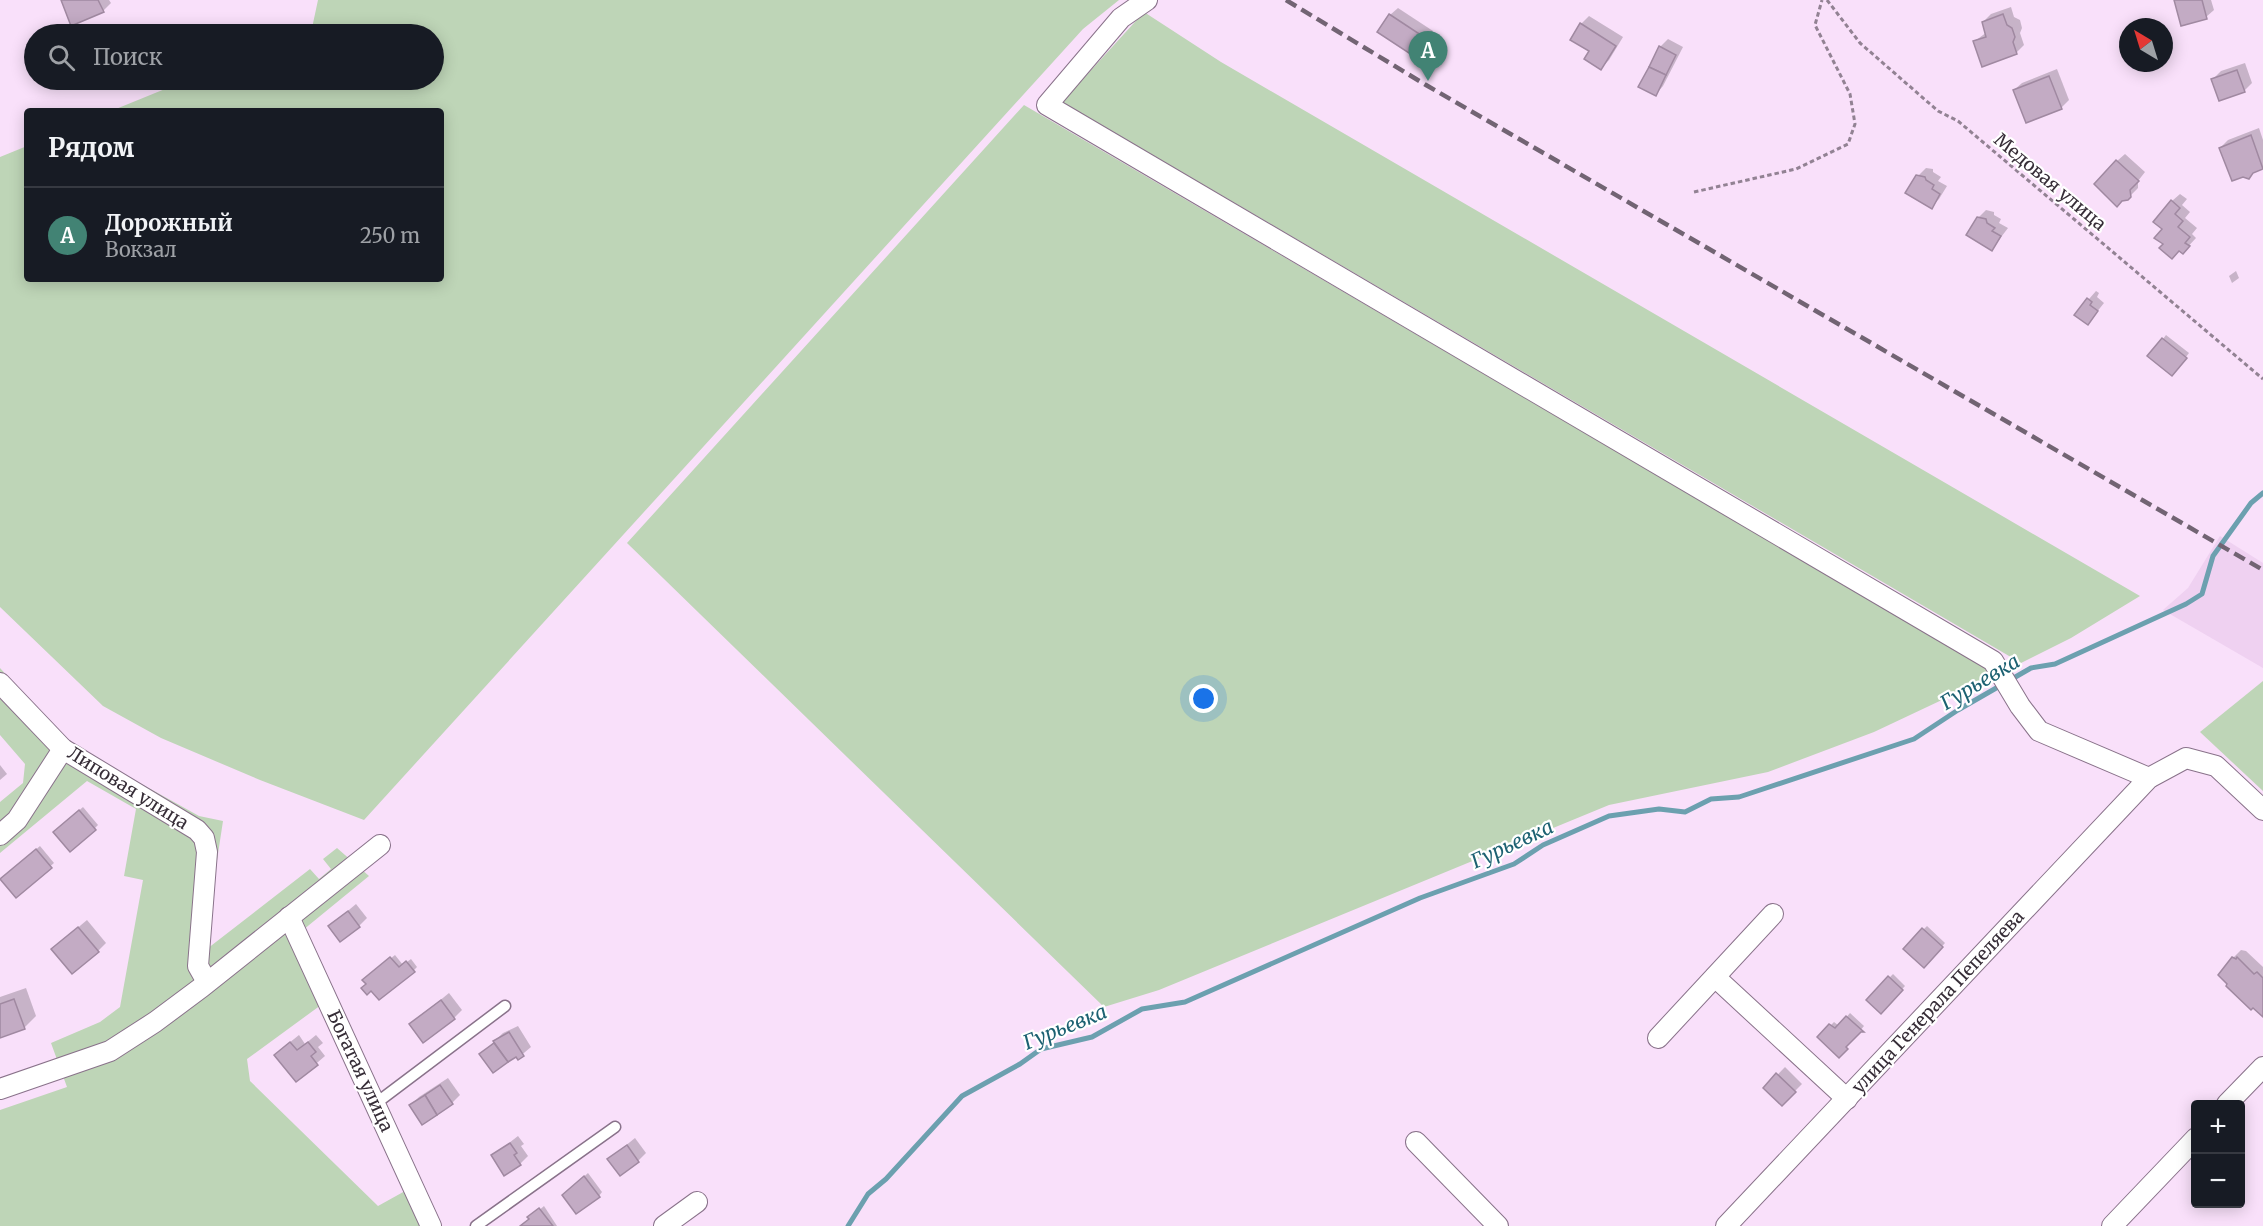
<!DOCTYPE html>
<html lang="ru">
<meta charset="utf-8">
<style>
body{margin:0;font-family:Merriweather,serif;background:#242831;color:#f1f3f6}
.controls{position:absolute;right:18px;bottom:18px;display:grid;overflow:hidden;border-radius:6px;box-shadow:0 3px 15px #0003}
.controls button{width:54px;height:54px;display:grid;place-items:center;padding:0;border:0;border-bottom:2px solid #363941;background:#171b24;color:#f1f3f6;font:30px sans-serif}
.compass{position:absolute;left:2119px;top:18px;width:54px;height:54px;border-radius:50%;background:#171b24;box-shadow:0 3px 15px #0003;rotate:322deg}
.you{position:absolute;left:1204px;top:699px;width:21px;height:21px;margin:-15px;border:4px solid #fff;border-radius:50%;background:#1a73e8;box-shadow:0 0 0 9px #1a73e833}
.badge{display:grid;place-items:center;width:39px;height:39px;border-radius:50%;background:#428374;color:#fff;font-size:20px;font-weight:700}
.pin{position:absolute;translate:-50% -50px;filter:drop-shadow(0 2px 3px #0008)}
.pin::after{content:'';position:absolute;top:32px;width:21px;height:18px;background:inherit;clip-path:polygon(0 0,100% 0,50% 100%)}
.list{margin:0;padding:0;list-style:none}
h2{display:flex;justify-content:space-between;align-items:center;height:78px;margin:0;padding:0 24px;font-size:26px}
h2 small{font-size:20px;font-weight:400;color:#9ea1a6}
.list li{display:grid;grid-template-columns:39px 1fr auto;gap:18px;align-items:center;box-sizing:border-box;height:96px;padding:0 24px;border-top:2px solid #363941}
.list b{display:block;font-size:22px;white-space:nowrap}
.list p{margin:0;font-size:20px;white-space:nowrap;color:#9ea1a6}
.list em{font-size:20px;font-style:normal;color:#9ea1a6}
.icon{flex:none;width:33px;height:33px;fill:none;stroke:currentColor;stroke-width:2;stroke-linecap:round;stroke-linejoin:round}
.map{position:relative;flex:none;width:2263px;height:1226px;overflow:hidden}
.search{position:absolute;background:#171b24;box-shadow:0 3px 15px #0003;left:24px;top:24px;width:420px;height:66px;display:flex;align-items:center;gap:15px;box-sizing:border-box;padding:0 21px;border-radius:33px;color:#9ea1a6;font-size:22px}
.panel{position:absolute;background:#171b24;box-shadow:0 3px 15px #0003;left:24px;top:108px;width:420px;height:174px;border-radius:6px}
.map>svg:first-child{display:block}
.built{fill:#efd1f1}
.green{fill:#bed5b7}
.shadow{fill:#0003}
.lines{fill:none;stroke-linecap:round;stroke-linejoin:round}
.stream{stroke:#6ca0af;stroke-width:5}
.building{fill:#c3abc4;stroke:#a089a1;stroke-width:1.5}
.lane-casing{stroke:#89728a;stroke-width:13}
.street-casing{stroke:#89728a;stroke-width:22}
.path{stroke:#928293;stroke-width:3;stroke-dasharray:4.5 3;stroke-linecap:butt}
.lane{stroke:#fff;stroke-width:10}
.street{stroke:#fff;stroke-width:20}
.rail{stroke:#726473;stroke-width:4.5;stroke-dasharray:12 6;stroke-linecap:butt}
.labels{text-anchor:middle;stroke-width:4.5;stroke-linejoin:round;paint-order:stroke}
.street-label{font-size:18px;fill:#362d37;stroke:#fff}
.water-label{font-size:20px;font-style:italic;fill:#1c6172;stroke:#fff}
</style>
<div class="map">
<svg width="2263" height="1226" viewBox="0 0 2263 1226">
<rect width="100%" height="100%" fill="#f9e0fa"/>
<polygon class="built" points="2220,536 2263,563 2263,668 2163,610 2188,588"/>
<g class="green">
<polygon points="318,0 1119,0 1083,29 364,820 260,780 161,738 103,706 0,607 0,157 27,146 27,279 441,279 441,111 111,111 187,80 434,80 434,34 295,34 312,28"/>
<polygon points="1144,12 1221,62 2140,596 2071,638 2021,663 1062,102"/>
<polygon points="1024,105 1997,674 1874,732 1768,772 1609,805 1159,990 1104,1007 627,543"/>
<polygon points="0,668 68,743 199,816 223,821 203,952 310,869 319,879 331,869 323,859 337,848 369,876 292,939 321,1005 247,1059 250,1081 378,1206 405,1191 421,1226 0,1226 0,1110 67,1087 51,1043 100,1022 120,1007 143,880 124,876 136,809 87,781 0,853 0,802 23,783 25,764 0,735"/>
<polygon points="2263,681 2263,791 2200,732"/>
</g>
<g class="shadow">
<polygon points="62,0 109,0 111,3 103,11"/>
<polygon points="2176,0 2211,0 2214,10 2206,17"/>
<polygon points="2011,7 2014,17 2020,20 2022,28 2020,33 2024,45 2016,53 1975,41 1987,32 1983,22 1991,14"/>
<polygon points="1398,8 1433,31 1415,55 1390,15"/>
<polygon points="1589,16 1623,37 1609,60 1601,68 1591,50 1581,24"/>
<polygon points="1668,39 1683,47 1663,86 1656,94 1660,47"/>
<polygon points="2245,63 2252,83 2244,91 2213,79 2221,71"/>
<polygon points="2057,69 2069,100 2061,108 2014,90 2022,83"/>
<polygon points="2259,128 2263,140 2263,167 2255,171 2220,148 2228,140"/>
<polygon points="2125,154 2145,172 2138,181 2138,188 2127,199 2117,161"/>
<polygon points="1926,168 1933,169 1933,172 1941,177 1938,181 1947,186 1939,199 1931,207 1918,176"/>
<polygon points="2180,194 2187,199 2182,205 2190,212 2185,218 2197,228 2192,234 2196,238 2183,252 2165,244 2164,229 2172,201"/>
<polygon points="1986,210 1994,212 1994,215 2001,219 1999,223 2008,228 1992,249 1978,218"/>
<polygon points="2236,271 2239,278 2232,283 2229,276"/>
<polygon points="2096,291 2099,293 2097,297 2104,303 2088,323 2076,314"/>
<polygon points="2166,335 2189,353 2175,371 2163,339"/>
<polygon points="0,765 7,774 0,780"/>
<polygon points="83,807 98,825 95,828 58,829"/>
<polygon points="40,846 54,863 16,896 5,876"/>
<polygon points="356,904 367,918 359,926 330,926"/>
<polygon points="87,920 106,943 98,951 61,942"/>
<polygon points="1927,926 1945,943 1924,966 1905,948"/>
<polygon points="2241,950 2246,951 2263,967 2263,1015 2233,958"/>
<polygon points="395,955 403,965 411,959 417,967 414,970 368,984 368,977"/>
<polygon points="1893,974 1905,986 1881,1012 1868,1000"/>
<polygon points="26,988 36,1016 24,1028 0,1037 0,997"/>
<polygon points="449,993 462,1010 454,1018 411,1024"/>
<polygon points="1850,1013 1864,1026 1839,1056 1819,1037 1834,1022 1839,1026"/>
<polygon points="518,1026 531,1047 518,1058 516,1055 493,1071 481,1054 503,1033"/>
<polygon points="299,1035 305,1044 316,1035 323,1043 318,1047 325,1056 297,1080 284,1047"/>
<polygon points="1785,1067 1802,1084 1782,1104 1765,1088"/>
<polygon points="448,1078 460,1095 452,1103 411,1105 419,1097"/>
<polygon points="518,1136 524,1144 521,1146 528,1156 520,1164 492,1156"/>
<polygon points="635,1138 646,1153 638,1161 609,1159"/>
<polygon points="588,1173 602,1192 599,1196 564,1195"/>
<polygon points="544,1206 557,1226 521,1226"/>
</g>
<g class="lines">
<polyline class="stream" points="848,1226 868,1194 886,1179 962,1096 1020,1064 1041,1049 1092,1037 1142,1009 1185,1002 1420,898 1514,864 1543,845 1609,816 1659,809 1685,812 1711,799 1739,797 1914,739 1958,710 2031,668 2055,664 2186,604 2202,594 2213,556 2251,503 2263,493"/>
</g>
<g class="building">
<polygon points="61,0 98,0 104,12 71,26"/>
<polygon points="2174,0 2202,0 2207,19 2181,26"/>
<polygon points="1389,14 1427,39 1415,57 1377,32"/>
<polygon points="2003,14 2007,25 2012,28 2015,37 2013,42 2017,54 1982,67 1973,41 1986,37 1982,22"/>
<polygon points="1580,23 1616,46 1601,70 1584,59 1589,51 1570,40"/>
<polygon points="1659,46 1676,55 1666,75 1649,67"/>
<polygon points="1649,67 1666,75 1656,96 1638,87"/>
<polygon points="2237,70 2245,92 2219,101 2211,79"/>
<polygon points="2049,76 2062,109 2026,123 2013,90"/>
<polygon points="2251,135 2263,169 2253,173 2249,179 2243,177 2232,181 2219,148"/>
<polygon points="2116,160 2139,181 2130,190 2131,197 2128,200 2122,201 2117,207 2094,184"/>
<polygon points="1916,175 1925,177 1926,180 1934,185 1932,189 1940,194 1932,209 1905,193"/>
<polygon points="2171,200 2180,208 2175,214 2183,221 2178,227 2190,237 2185,243 2190,246 2183,254 2179,251 2172,259 2159,248 2163,244 2154,238 2162,229 2153,222"/>
<polygon points="1977,217 1986,219 1987,223 1995,228 1992,231 2001,236 1992,251 1966,235"/>
<polygon points="2087,298 2092,302 2090,305 2098,311 2088,325 2074,315"/>
<polygon points="2162,338 2187,358 2172,376 2147,356"/>
<polygon points="79,810 96,830 70,852 53,832"/>
<polygon points="36,849 52,868 16,898 0,879"/>
<polygon points="348,911 360,927 340,942 328,926"/>
<polygon points="78,927 99,952 72,974 51,949"/>
<polygon points="1922,928 1943,947 1924,968 1903,949"/>
<polygon points="390,957 399,967 406,961 415,972 379,1000 371,991 367,995 361,988 366,984 362,980"/>
<polygon points="2232,957 2236,959 2237,957 2254,974 2257,972 2263,978 2263,1017 2253,1008 2251,1010 2226,986 2227,984 2218,975"/>
<polygon points="1888,976 1903,990 1881,1014 1866,1000"/>
<polygon points="14,999 25,1029 0,1038 0,1004"/>
<polygon points="441,1000 455,1019 423,1043 409,1024"/>
<polygon points="1846,1016 1864,1032 1861,1032 1846,1047 1848,1049 1839,1058 1817,1037 1829,1024 1835,1028"/>
<polygon points="509,1032 524,1056 518,1060 516,1057 508,1062 493,1041"/>
<polygon points="290,1042 297,1050 308,1042 316,1052 311,1056 318,1065 296,1082 274,1055"/>
<polygon points="494,1043 508,1062 493,1073 479,1054"/>
<polygon points="1776,1073 1796,1092 1782,1106 1763,1088"/>
<polygon points="440,1085 453,1104 437,1115 425,1095"/>
<polygon points="425,1095 437,1115 422,1125 409,1105"/>
<polygon points="510,1143 517,1153 514,1155 521,1165 504,1176 491,1155"/>
<polygon points="627,1145 639,1162 620,1176 607,1159"/>
<polygon points="584,1176 600,1197 576,1214 562,1195"/>
<polygon points="539,1208 553,1226 520,1226 529,1219 527,1217"/>
</g>
<g class="lines">
<defs>
<g id="lane">
<polyline points="375,1104 505,1006"/>
<polyline points="476,1226 615,1127"/>
</g>
<g id="street">
<polyline points="1147,0 1121,18 1047,105 1993,661 2020,706 2039,731 2149,778"/>
<polyline points="0,683 63,749 197,830 204,838 207,852 198,966 207,982"/>
<polyline points="0,835 17,820 63,749"/>
<polyline points="289,917 431,1226"/>
<polyline points="1715,977 1847,1099"/>
<polyline points="1658,1038 1773,914"/>
<polyline points="0,1089 110,1051 155,1022 202,987 380,845"/>
<polyline points="2227,1104 2263,1067"/>
<polyline points="1416,1142 1498,1226"/>
<polyline points="664,1226 697,1202"/>
<polyline points="1726,1226 2149,778 2186,758 2216,766 2263,810"/>
<polyline points="2112,1226 2196,1138"/>
</g>
</defs>
<use href="#lane" class="lane-casing"/>
<use href="#street" class="street-casing"/>
<g class="path">
<polyline points="1827,0 1860,43 1938,111 1958,121 2263,379"/>
<polyline points="1694,192 1796,169 1848,144 1855,124 1850,94 1815,25 1822,0"/>
</g>
<use href="#lane" class="lane"/>
<use href="#street" class="street"/>
<polyline class="rail" points="1286,0 1426,85 2263,570"/>
</g>
<g class="labels">
<g class="street-label">
<text transform="translate(2050 182) rotate(40)" y="6">Медовая улица</text>
<text transform="translate(128 788) rotate(32)" y="6">Липовая улица</text>
<text transform="translate(1938 1002) rotate(-47)" y="6">улица Генерала Пепеляева</text>
<text transform="translate(360 1071) rotate(65)" y="6">Богатая улица</text>
</g>
<g class="water-label">
<text transform="translate(1980 682) rotate(-31)" y="7">Гурьевка</text>
<text transform="translate(1512 844) rotate(-25)" y="7">Гурьевка</text>
<text transform="translate(1065 1027) rotate(-22)" y="7">Гурьевка</text>
</g>
</g>
</svg>
<div class="controls">
<button>+</button>
<button>−</button>
</div>
<svg class="compass" viewBox="-18 -18 36 36"><path d="M0-13l5 13h-10z" fill="#e53935"/><path d="M0 13l5-13h-10z" fill="#9ea1a6"/></svg>
<div class="you"></div>
<div class="pin badge" style="left:1428px;top:81px">A</div>
<div class="search"><svg class="icon" aria-label="search" viewBox="0 0 24 24"><circle cx="10" cy="10" r="6"/><path d="M15 15l6 6"/></svg>Поиск</div>
<section class="panel">
<h2>Рядом<small></small></h2>
<ul class="list">
<li><span class="badge">A</span><div><b>Дорожный</b><p>Вокзал</p></div><em>250 m</em></li>
</ul>
</section>
</div>
